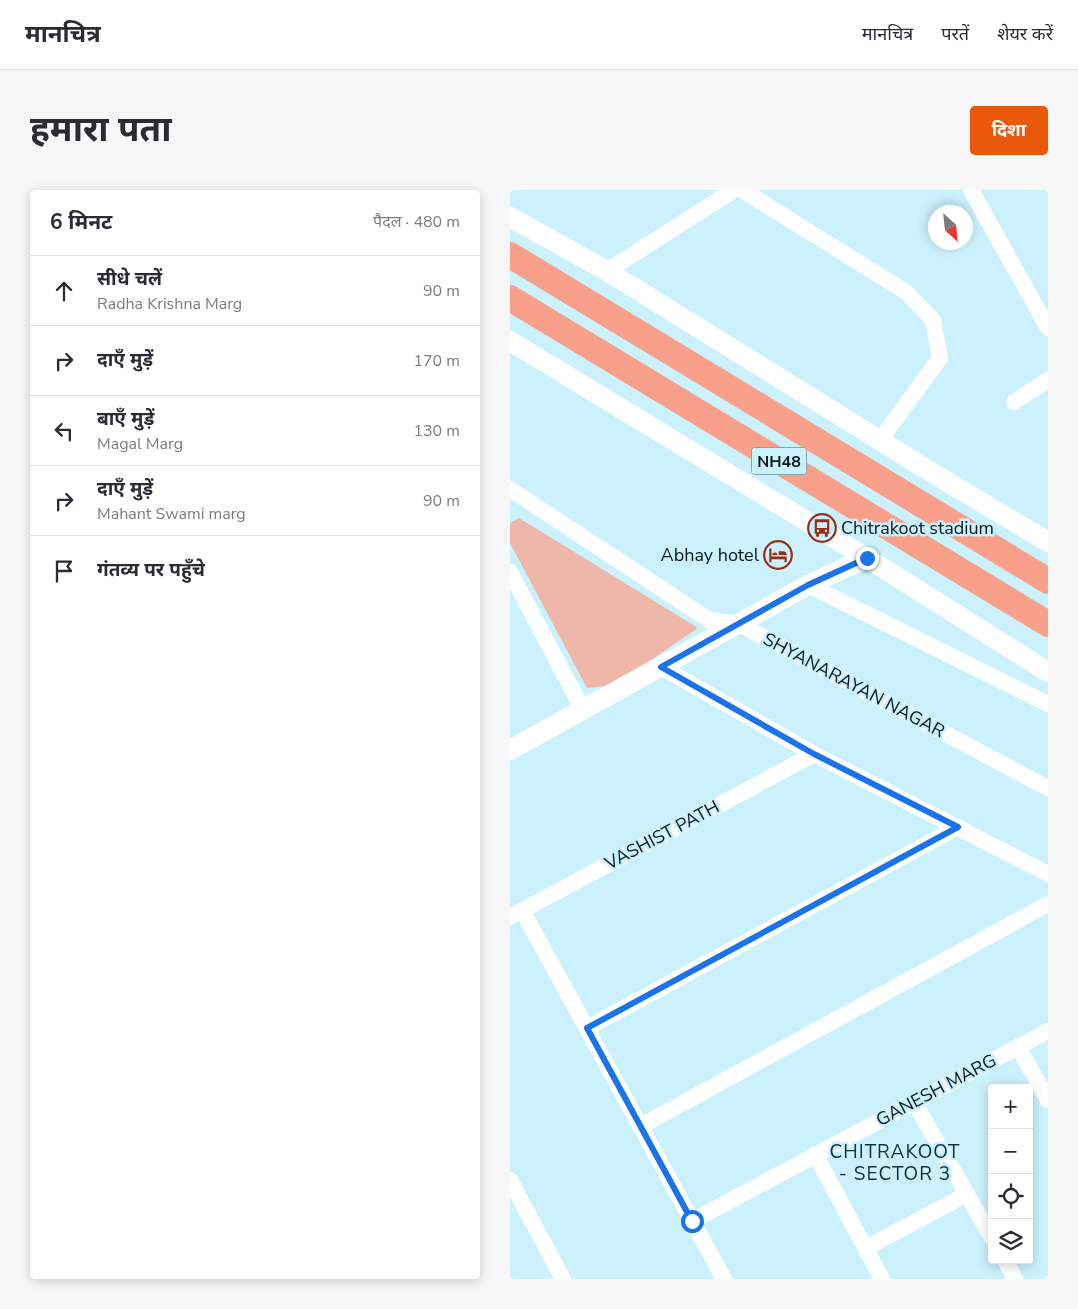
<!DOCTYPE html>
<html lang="hi">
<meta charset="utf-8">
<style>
body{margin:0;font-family:"Nunito Sans","Noto Sans Devanagari",sans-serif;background:#f7f7f7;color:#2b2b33}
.controls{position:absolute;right:15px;bottom:15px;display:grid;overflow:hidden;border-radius:5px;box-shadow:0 2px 12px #0003}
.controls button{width:45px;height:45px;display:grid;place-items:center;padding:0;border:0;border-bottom:1px solid #e1e1e2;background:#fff;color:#2b2b33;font:25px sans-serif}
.compass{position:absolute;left:418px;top:15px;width:45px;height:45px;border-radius:50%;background:#fff;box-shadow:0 2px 12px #0003;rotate:153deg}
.stop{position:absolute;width:15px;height:15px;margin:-11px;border:4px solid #1a73e8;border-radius:50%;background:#fff}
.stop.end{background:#1a73e8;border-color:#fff;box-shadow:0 1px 5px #0008}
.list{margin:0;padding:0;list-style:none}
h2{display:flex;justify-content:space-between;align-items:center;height:65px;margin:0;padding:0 20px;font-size:21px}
h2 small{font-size:16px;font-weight:400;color:#7c7c81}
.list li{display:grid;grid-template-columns:32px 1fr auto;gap:15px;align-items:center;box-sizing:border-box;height:70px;padding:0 20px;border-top:1px solid #e1e1e2}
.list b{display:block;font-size:19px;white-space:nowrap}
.list p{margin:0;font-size:16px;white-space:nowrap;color:#7c7c81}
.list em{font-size:16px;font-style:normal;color:#7c7c81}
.icon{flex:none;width:28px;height:28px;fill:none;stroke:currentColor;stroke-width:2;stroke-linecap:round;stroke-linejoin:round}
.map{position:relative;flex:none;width:538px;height:1089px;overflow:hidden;border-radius:5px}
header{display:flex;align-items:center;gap:30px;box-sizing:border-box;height:70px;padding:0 25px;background:#fff;border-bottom:1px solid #e1e1e2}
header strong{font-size:24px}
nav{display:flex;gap:28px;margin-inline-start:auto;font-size:18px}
.intro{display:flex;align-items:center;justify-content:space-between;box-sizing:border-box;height:120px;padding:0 30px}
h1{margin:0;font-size:35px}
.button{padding:12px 22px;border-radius:5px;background:#ea580c;color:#fff;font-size:18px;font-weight:700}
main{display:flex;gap:30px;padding:0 30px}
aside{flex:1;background:#fff;border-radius:5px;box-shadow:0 2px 12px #0003}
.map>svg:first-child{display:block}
.green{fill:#eeb7a9}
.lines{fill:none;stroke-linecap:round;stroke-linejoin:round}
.minor{stroke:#fff;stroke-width:16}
.tertiary{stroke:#fff;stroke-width:20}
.trunk{stroke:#f8a08a;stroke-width:26}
.route{stroke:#1a73e8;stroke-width:6}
.labels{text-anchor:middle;stroke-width:5;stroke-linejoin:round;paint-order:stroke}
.shield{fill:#caf1fc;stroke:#43595f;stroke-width:1}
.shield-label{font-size:16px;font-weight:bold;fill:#09181c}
.poi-label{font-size:18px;fill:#09181c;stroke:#caf1fc;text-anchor:start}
.street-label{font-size:18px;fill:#09181c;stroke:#caf1fc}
.neighbourhood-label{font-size:19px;letter-spacing:1px;fill:#0c3139;stroke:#caf1fc}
</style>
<header>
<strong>मानचित्र</strong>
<nav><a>मानचित्र</a><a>परतें</a><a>शेयर करें</a></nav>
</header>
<div class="intro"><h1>हमारा पता</h1><a class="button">दिशा</a></div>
<main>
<aside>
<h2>6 मिनट<small>पैदल · 480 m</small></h2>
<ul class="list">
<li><svg class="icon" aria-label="ahead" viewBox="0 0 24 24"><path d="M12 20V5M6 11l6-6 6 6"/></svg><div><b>सीधे चलें</b><p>Radha Krishna Marg</p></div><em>90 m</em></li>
<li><svg class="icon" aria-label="right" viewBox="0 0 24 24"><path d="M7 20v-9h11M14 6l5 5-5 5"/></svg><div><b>दाएँ मुड़ें</b></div><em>170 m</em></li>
<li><svg class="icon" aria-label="left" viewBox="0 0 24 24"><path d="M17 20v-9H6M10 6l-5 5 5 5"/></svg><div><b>बाएँ मुड़ें</b><p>Magal Marg</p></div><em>130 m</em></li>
<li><svg class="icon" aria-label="right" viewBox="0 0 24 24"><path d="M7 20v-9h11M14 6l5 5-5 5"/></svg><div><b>दाएँ मुड़ें</b><p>Mahant Swami marg</p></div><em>90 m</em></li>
<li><svg class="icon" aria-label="arrive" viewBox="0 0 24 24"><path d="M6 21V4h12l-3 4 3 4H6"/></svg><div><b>गंतव्य पर पहुँचे</b></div></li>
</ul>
</aside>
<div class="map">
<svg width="538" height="1089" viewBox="0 0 538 1089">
<rect width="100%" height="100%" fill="#caf1fc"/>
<polygon class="green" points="9,328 188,438 104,495 77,498 0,353 0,333"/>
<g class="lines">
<g class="minor">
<polyline points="232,0 396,102 423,130 430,168 370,250"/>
<polyline points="461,0 538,138"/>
<polyline points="97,81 224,0"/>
<polyline points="504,212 538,190"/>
<polyline points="0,299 199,430 229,434 538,598"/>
<polyline points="0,382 73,520"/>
<polyline points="298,395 538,514"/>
<polyline points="151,477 304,564 538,684"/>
<polyline points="12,720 214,1089"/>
<polyline points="0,727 304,564"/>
<polyline points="77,838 448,637"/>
<polyline points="508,857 538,910"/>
<polyline points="404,912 482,1048"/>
<polyline points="131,936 538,714"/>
<polyline points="305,964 372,1089"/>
<polyline points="0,990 53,1089"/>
<polyline points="182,1031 538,841"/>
<polyline points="356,1058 457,1004"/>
<polyline points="495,1070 505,1089"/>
</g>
<g class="tertiary">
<polyline points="0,27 97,81 421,282 538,352"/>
<polyline points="0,151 357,368 538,482"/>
<polyline points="0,560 298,395 357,368"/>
</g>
<g class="trunk">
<polyline points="0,65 538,391"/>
<polyline points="0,108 538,434"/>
</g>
</g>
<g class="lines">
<polyline class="route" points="182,1031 77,838 448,637 304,564 151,477 298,395 357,368"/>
</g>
<defs>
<symbol id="bus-ring" viewBox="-11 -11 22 22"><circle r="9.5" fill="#caf1fc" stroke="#972f14" stroke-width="1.5"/><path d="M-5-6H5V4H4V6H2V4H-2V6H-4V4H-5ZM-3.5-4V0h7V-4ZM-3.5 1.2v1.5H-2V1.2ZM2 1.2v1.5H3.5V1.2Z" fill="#972f14"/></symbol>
<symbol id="hotel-ring" viewBox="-11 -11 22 22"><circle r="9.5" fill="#caf1fc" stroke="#972f14" stroke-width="1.5"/><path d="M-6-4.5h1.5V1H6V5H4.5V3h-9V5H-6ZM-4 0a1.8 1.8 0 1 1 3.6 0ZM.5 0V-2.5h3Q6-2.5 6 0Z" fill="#972f14"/></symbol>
</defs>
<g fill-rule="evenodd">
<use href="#bus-ring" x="296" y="322" width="32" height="32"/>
<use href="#hotel-ring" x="252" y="349" width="32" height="32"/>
</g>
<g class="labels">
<rect class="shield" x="241.5" y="257.5" width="55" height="27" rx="4"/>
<g class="shield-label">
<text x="269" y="277">NH48</text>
</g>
<g class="poi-label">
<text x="331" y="344">Chitrakoot stadium</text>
<text x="249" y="371" text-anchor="end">Abhay hotel</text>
</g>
<g class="street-label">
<text transform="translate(344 495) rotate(28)" y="6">SHYANARAYAN NAGAR</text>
<text transform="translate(152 645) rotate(-28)" y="6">VASHIST PATH</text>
<text transform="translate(426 900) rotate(-28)" y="6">GANESH MARG</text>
</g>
<g class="neighbourhood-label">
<text x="385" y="968">CHITRAKOOT<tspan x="385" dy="22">- SECTOR 3</tspan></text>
</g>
</g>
</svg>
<div class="controls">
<button>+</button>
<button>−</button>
<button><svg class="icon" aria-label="locate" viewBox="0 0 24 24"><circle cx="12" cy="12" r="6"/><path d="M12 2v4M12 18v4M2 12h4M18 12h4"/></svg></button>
<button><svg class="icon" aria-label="layers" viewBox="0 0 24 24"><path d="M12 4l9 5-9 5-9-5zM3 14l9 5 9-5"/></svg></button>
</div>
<svg class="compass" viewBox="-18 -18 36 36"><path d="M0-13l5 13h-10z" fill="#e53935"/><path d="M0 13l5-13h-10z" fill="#7c7c81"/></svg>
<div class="stop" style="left:182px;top:1031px"></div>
<div class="stop end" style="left:357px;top:368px"></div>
</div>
</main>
